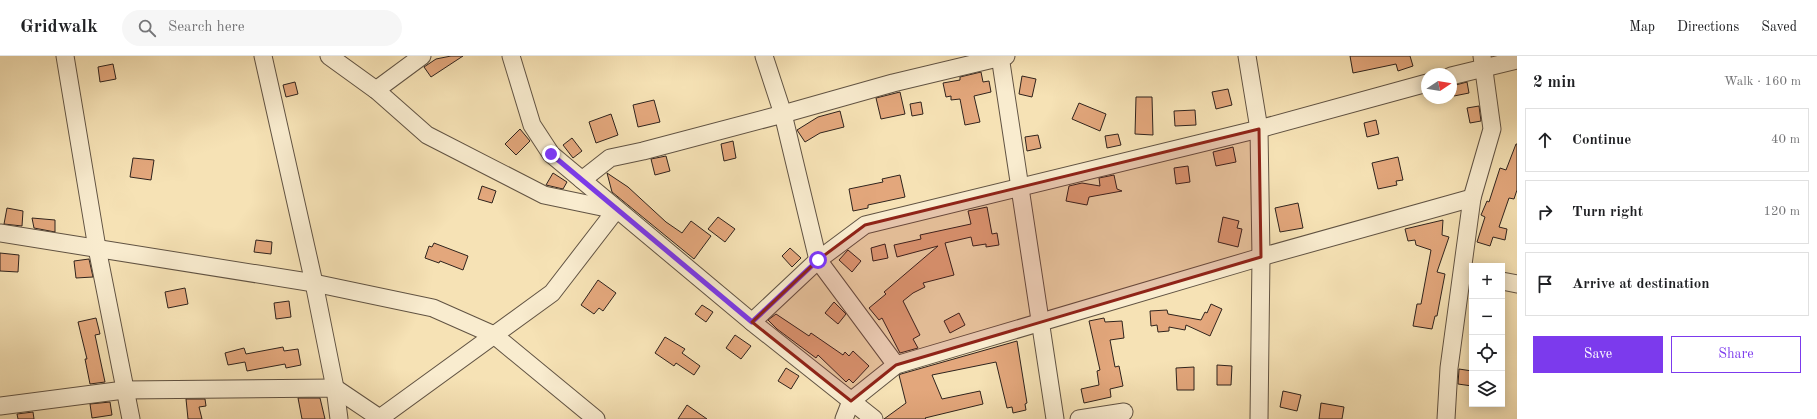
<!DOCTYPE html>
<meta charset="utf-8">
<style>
body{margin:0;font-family:"Old Standard TT",serif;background:#f6f6f6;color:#202124}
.controls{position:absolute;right:12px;bottom:12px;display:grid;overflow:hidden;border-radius:0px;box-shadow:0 2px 10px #0003}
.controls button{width:36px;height:36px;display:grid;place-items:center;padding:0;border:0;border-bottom:1px solid #e0e0e0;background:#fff;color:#202124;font:20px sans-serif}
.compass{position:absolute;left:1421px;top:12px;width:36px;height:36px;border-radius:50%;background:#fff;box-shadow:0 2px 10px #0003;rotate:78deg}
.stop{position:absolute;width:12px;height:12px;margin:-9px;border:3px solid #7c3aed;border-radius:50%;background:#fff}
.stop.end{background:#7c3aed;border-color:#fff;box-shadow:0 1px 4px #0008}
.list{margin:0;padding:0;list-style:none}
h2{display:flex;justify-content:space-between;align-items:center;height:52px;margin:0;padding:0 16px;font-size:17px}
h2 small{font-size:13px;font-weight:400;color:#757577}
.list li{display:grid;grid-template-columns:26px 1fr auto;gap:12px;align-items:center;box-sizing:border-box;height:64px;margin:0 8px 8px;padding:0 8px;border:1px solid #e0e0e0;border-radius:0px}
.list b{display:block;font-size:15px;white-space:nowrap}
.list em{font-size:13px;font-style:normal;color:#757577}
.actions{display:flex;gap:8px;padding:12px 16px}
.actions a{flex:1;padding:9px 0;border:1px solid #7c3aed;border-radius:0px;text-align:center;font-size:14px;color:#7c3aed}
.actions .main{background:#7c3aed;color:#fff}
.icon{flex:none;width:22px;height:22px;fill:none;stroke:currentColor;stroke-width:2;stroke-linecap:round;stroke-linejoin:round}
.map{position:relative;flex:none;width:1517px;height:363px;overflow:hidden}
header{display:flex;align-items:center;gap:24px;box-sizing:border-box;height:56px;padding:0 20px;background:#fff;border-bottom:1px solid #e0e0e0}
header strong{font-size:19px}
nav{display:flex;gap:22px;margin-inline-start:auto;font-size:14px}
.search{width:280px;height:36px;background:#f6f6f6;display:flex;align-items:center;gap:10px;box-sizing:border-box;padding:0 14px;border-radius:22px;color:#757577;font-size:15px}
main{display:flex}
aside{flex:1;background:#fff}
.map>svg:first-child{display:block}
.building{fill:#e3a77c;stroke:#2f231d}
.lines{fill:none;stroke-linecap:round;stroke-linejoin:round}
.minor-casing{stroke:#615343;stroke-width:19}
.minor{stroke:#f9eccf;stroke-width:17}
.route{stroke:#7c3aed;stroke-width:5}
.marked{fill:#8f2418;fill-opacity:0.2;stroke:#8f2418;stroke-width:3;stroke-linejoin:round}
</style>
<header>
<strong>Gridwalk</strong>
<div class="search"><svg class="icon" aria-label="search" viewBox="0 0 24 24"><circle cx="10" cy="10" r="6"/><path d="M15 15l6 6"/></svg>Search here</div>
<nav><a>Map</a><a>Directions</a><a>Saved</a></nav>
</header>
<main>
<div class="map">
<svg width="1517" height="363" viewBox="0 0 1517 363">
<rect width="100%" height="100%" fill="#f6e2b5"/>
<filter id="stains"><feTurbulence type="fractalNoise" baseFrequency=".005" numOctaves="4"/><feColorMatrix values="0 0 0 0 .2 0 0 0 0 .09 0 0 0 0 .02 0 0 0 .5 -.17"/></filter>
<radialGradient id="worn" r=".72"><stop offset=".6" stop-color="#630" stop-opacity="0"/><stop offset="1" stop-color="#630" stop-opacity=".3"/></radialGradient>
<g class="building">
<polygon points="451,0 463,0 431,21 424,11 436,3"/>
<polygon points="1350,0 1410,0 1413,10 1398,15 1396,8 1353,17"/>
<polygon points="113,8 116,23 100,26 98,11"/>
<polygon points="981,16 983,26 989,25 991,36 974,40 980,66 965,69 960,43 951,44 951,40 946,41 943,27 960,24 960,21"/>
<polygon points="1022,20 1036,23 1032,41 1019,38"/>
<polygon points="295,26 298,38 286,41 283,29"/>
<polygon points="1467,26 1469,37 1454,40 1452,30"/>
<polygon points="1228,33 1232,49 1216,53 1212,36"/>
<polygon points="900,36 905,58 881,63 876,42"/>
<polygon points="1136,41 1152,41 1153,79 1135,78"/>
<polygon points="654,44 660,66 638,71 633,49"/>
<polygon points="921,46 923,58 912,60 910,48"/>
<polygon points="1079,47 1106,58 1100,75 1072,63"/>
<polygon points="1479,50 1481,65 1470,67 1467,52"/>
<polygon points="1195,54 1196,69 1175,70 1174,55"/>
<polygon points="840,55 844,71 820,77 805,86 797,74 818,61"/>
<polygon points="611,58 618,79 596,87 589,66"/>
<polygon points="1376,64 1379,78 1367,81 1364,67"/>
<polygon points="520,73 530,85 516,99 505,88"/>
<polygon points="1118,78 1121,89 1107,92 1105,80"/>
<polygon points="1038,79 1041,92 1027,95 1025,81"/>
<polygon points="572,82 582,95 573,102 563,89"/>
<polygon points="733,85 736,102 724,105 721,88"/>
<polygon points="1516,88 1517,88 1517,134 1514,143 1509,142 1499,171 1507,173 1505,184 1493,181 1490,190 1477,186 1485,161 1481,159 1487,145 1489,146 1500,112 1506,114"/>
<polygon points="1233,91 1236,106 1216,110 1213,96"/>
<polygon points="666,100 670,115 655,119 651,103"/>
<polygon points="1398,101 1403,124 1396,125 1397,129 1378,133 1372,107"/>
<polygon points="133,102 154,104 151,124 130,121"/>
<polygon points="1188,110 1190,126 1176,128 1174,112"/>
<polygon points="553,117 567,126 563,133 546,129"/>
<polygon points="607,117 628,131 666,166 682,177 691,165 711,180 694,203 612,136"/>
<polygon points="900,119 905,141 868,149 868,152 853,155 849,133 883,126 882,123"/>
<polygon points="1114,119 1117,133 1122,135 1089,141 1087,149 1066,145 1069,130 1082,127 1100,130 1099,122"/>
<polygon points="482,130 496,135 492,147 478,143"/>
<polygon points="1298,147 1303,172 1280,176 1275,152"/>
<polygon points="987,151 992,178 997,177 999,189 986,191 986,188 973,190 971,181 945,187 954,219 923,227 925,231 913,237 903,245 920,279 913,283 918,292 900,297 882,262 879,264 869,252 886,238 884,236 938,190 897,201 894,189 921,183 920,179 971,168 968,155"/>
<polygon points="7,152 23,155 22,170 4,168"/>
<polygon points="718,161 735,173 725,186 708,173"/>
<polygon points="1223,161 1239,165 1237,172 1242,173 1238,191 1218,186"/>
<polygon points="32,162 55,164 55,176 34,172"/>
<polygon points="1443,164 1442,179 1449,181 1437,216 1445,218 1437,260 1435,260 1432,273 1413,270 1417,248 1421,248 1431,194 1416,189 1415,184 1408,185 1405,173"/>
<polygon points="256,184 272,186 271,198 254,196"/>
<polygon points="434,187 468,200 463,214 440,205 439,207 425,202 429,190 432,191"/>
<polygon points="885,188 888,202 873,205 871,192"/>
<polygon points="790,192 801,202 792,211 782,200"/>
<polygon points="848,194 861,205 852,216 839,204"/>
<polygon points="0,197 19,199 18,216 0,215"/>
<polygon points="89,203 93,221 76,222 74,205"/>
<polygon points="598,224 616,237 603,255 599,252 594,258 581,249"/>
<polygon points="185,232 188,248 168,252 165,236"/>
<polygon points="289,245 291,261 276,263 274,247"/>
<polygon points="834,246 846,258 838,268 825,257"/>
<polygon points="1211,248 1222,253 1210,280 1186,269 1185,274 1169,271 1169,275 1158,276 1157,269 1151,270 1150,255 1167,254 1168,258 1201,264 1205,256 1207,257"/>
<polygon points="702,249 713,256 706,266 695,258"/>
<polygon points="959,257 965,269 950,277 944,265"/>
<polygon points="776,258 809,280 811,277 843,299 845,296 849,300 853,295 869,310 853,327 849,323 846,326 818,299 816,302 777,273 768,264"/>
<polygon points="96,262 100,278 95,279 105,326 90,328 85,303 87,303 78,266"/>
<polygon points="1104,262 1105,266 1122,265 1124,282 1110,284 1115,311 1119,310 1123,330 1110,333 1111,341 1084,347 1081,333 1099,329 1097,315 1100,314 1089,265"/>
<polygon points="735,279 751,290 741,303 726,292"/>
<polygon points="665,281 685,293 682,297 700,310 694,319 676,307 674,310 655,297"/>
<polygon points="1017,285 1027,347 1025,348 1026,354 1013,357 1012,351 1007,352 996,306 932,319 942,343 980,335 983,348 925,362 926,363 884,363 906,347 899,319 901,318"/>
<polygon points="283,291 284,295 298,293 301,309 286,312 285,308 247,315 245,306 228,309 225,297 244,292 246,298"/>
<polygon points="1217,309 1232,310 1231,329 1217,329"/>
<polygon points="1194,311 1194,334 1177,334 1176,312"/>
<polygon points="786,312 799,320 791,333 778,325"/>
<polygon points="1459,313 1472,315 1472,330 1458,328"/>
<polygon points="1283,335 1301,339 1297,355 1280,351"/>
<polygon points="298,342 320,342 325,363 302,363"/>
<polygon points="186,343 205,343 206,350 199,351 202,363 188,363"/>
<polygon points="110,346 112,359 92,362 90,348"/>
<polygon points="1321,347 1344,351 1342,363 1319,363"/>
<polygon points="687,349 707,363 678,363"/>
<polygon points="33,356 34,363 18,363 17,358"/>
</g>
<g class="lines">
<defs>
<g id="minor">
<polyline points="65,0 97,192 131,363"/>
<polyline points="263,0 314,227 335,332 339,363"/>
<polyline points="329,0 376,34 427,79 544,139 616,154 552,237 380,362"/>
<polyline points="511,0 532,69 551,98 752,266 874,363"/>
<polyline points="764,0 783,58 818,204 896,309"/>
<polyline points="1000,0 1055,363"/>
<polyline points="1247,0 1259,73 1261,201 1259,363"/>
<polyline points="1451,20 1517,4"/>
<polyline points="376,34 422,0"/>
<polyline points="582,124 610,102 643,95 783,58 893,27 1006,0"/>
<polyline points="0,177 314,227 433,252 494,279 596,363"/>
<polyline points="1502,225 1517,228"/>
<polyline points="752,266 818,204 865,169 1259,73 1427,27"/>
<polyline points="0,350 124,334 335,332 381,363"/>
<polyline points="844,363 851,345 896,309 1261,201 1472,142"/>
<polyline points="1079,363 1124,356"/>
<polyline points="1446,363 1449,312 1472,142 1492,73 1482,0"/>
</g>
</defs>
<use href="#minor" class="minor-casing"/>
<use href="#minor" class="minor"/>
</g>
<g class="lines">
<polyline class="route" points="551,98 752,266 818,204"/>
</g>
<path class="marked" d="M 1259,73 L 1261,201 L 896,309 L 851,345 L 752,266 L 818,204 L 865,169 Z"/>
<rect width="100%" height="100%" filter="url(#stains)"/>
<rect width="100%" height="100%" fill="url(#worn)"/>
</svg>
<div class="controls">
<button>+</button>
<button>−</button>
<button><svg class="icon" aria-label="locate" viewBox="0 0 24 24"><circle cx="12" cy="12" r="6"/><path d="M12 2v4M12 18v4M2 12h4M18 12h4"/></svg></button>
<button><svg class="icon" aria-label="layers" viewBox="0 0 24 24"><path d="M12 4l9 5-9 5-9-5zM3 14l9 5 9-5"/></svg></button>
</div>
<svg class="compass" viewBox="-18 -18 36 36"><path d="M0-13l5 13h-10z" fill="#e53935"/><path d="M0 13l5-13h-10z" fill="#757577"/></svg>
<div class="stop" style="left:818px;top:204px"></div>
<div class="stop end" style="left:551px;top:98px"></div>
</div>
<aside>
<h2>2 min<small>Walk · 160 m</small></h2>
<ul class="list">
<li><svg class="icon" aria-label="ahead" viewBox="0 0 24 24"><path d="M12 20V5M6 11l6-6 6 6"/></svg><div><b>Continue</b></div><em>40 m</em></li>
<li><svg class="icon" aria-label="right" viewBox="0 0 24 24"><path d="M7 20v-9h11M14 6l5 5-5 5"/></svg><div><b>Turn right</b></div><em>120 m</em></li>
<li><svg class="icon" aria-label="arrive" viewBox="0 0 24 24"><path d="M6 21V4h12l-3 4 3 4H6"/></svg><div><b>Arrive at destination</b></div></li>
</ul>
<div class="actions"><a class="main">Save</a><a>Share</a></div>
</aside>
</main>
